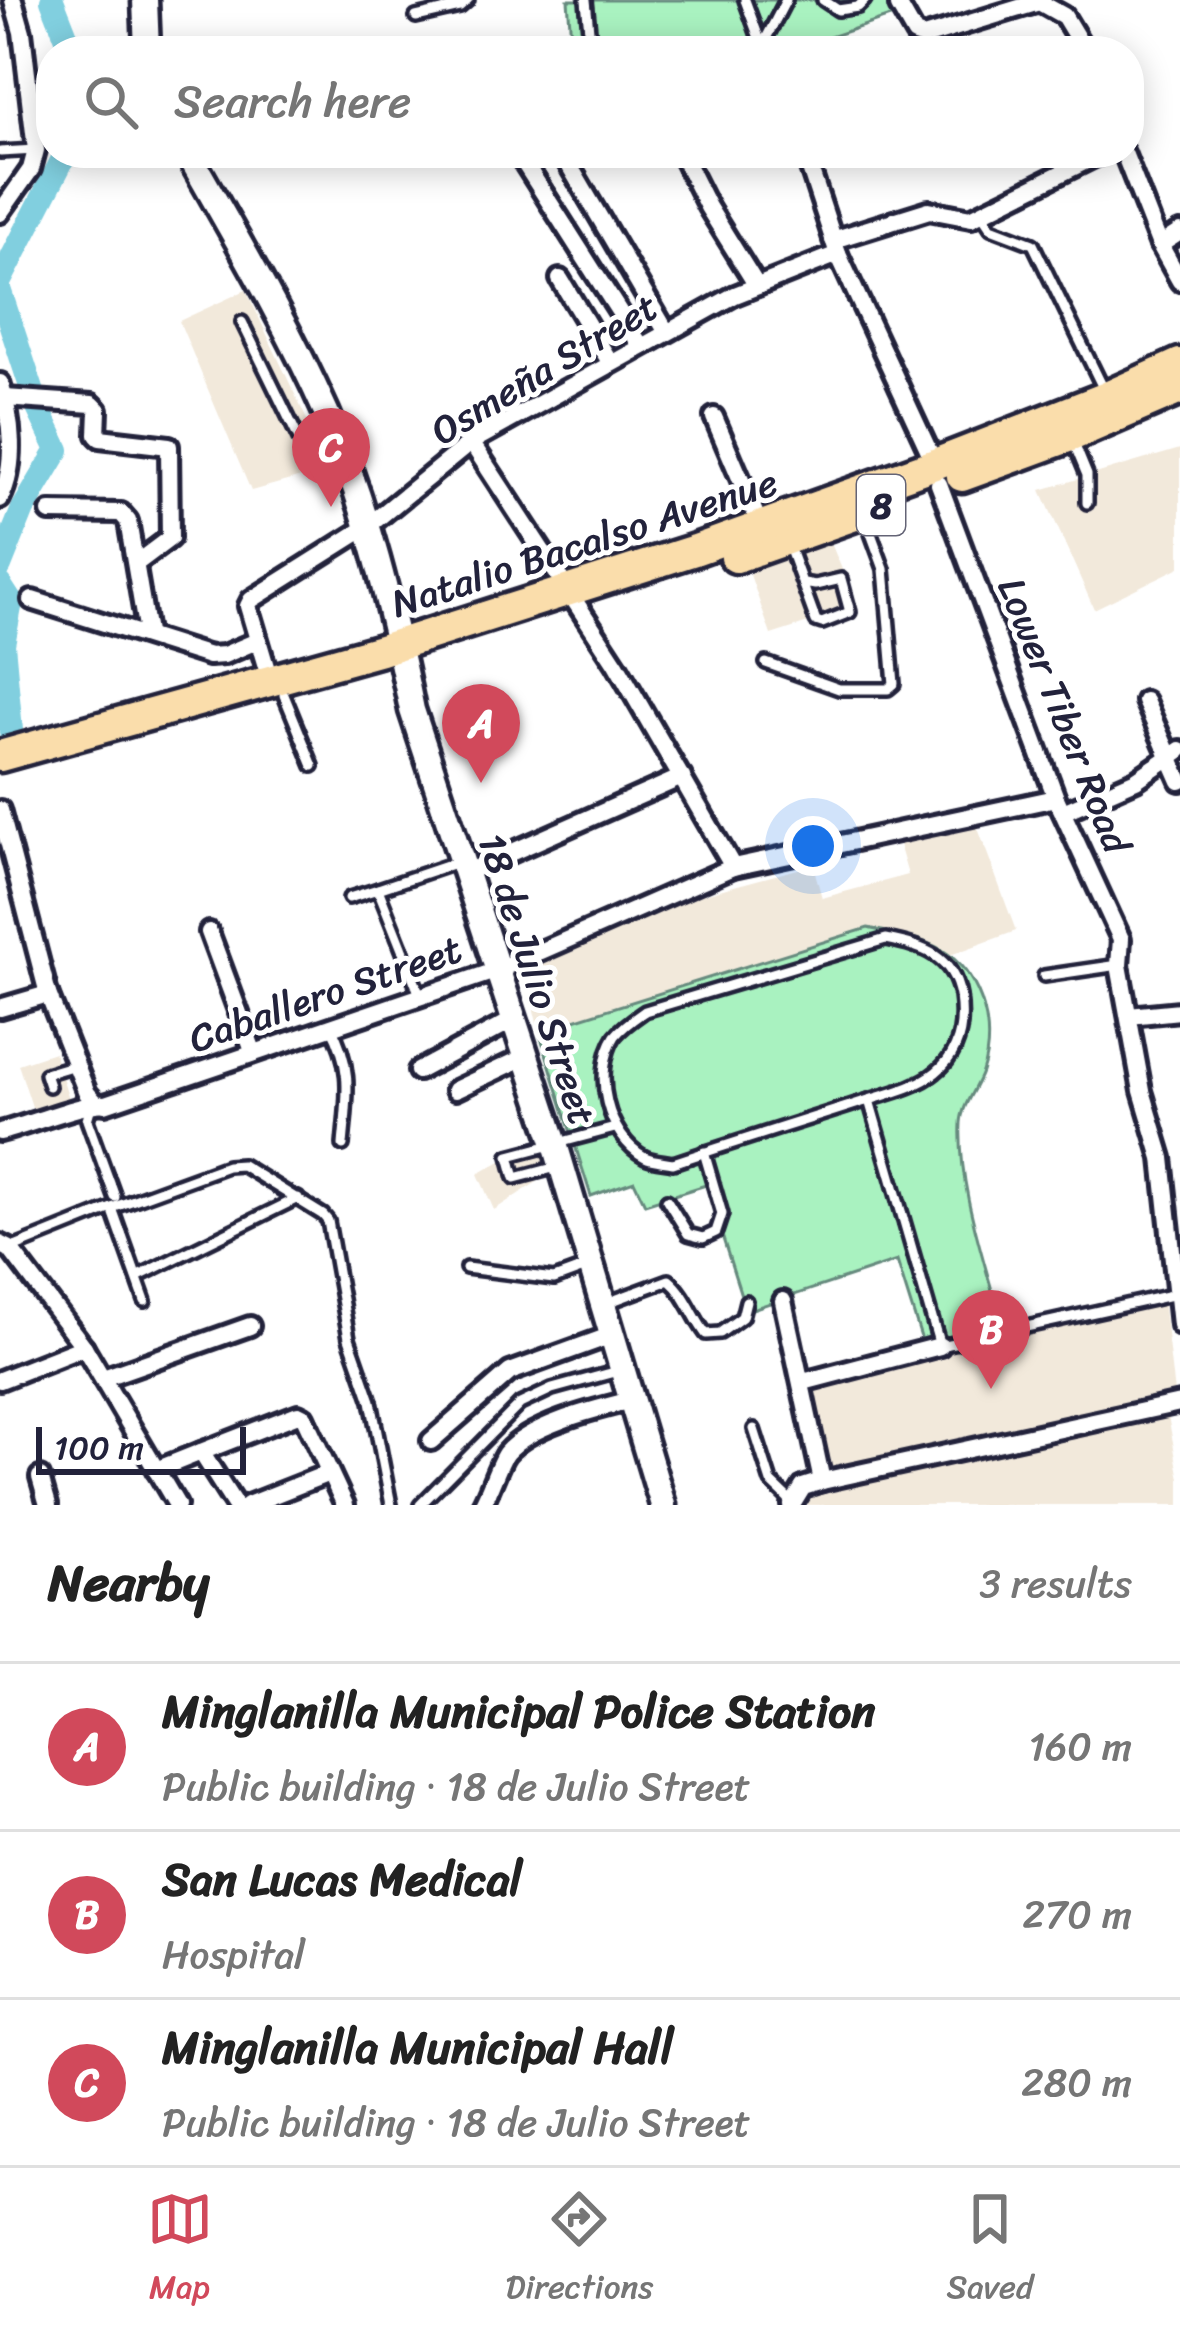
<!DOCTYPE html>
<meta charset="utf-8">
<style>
body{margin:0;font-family:Sriracha,sans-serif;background:#f6f6f6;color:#222}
.scale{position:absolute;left:36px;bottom:30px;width:210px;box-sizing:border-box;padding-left:12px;border:6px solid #22223b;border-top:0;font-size:33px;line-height:42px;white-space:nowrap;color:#22223b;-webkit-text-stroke:9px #fff;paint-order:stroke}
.you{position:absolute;left:813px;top:846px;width:42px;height:42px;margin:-30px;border:9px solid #fff;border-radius:50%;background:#1a73e8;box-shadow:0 0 0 18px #1a73e833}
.badge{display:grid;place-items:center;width:78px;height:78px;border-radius:50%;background:#d1495b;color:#fff;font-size:39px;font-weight:700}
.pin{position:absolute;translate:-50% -99px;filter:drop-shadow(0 3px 6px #0008)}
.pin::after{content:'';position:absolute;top:63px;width:42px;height:36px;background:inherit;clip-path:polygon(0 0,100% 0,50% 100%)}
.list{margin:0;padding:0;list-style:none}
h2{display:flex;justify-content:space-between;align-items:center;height:156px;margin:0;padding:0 48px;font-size:51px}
h2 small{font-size:39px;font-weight:400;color:#767676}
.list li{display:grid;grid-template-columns:78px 1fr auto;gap:36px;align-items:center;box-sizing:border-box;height:168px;padding:0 48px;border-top:3px solid #e0e0e0}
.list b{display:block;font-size:45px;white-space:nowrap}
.list p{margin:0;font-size:39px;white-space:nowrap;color:#767676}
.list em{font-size:39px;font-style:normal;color:#767676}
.icon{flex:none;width:66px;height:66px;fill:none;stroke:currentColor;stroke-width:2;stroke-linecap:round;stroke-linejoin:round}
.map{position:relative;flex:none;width:1180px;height:1505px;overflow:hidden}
.search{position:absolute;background:#fff;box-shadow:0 6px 30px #0003;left:36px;right:36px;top:36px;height:132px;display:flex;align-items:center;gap:30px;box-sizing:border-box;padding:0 42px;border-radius:48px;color:#767676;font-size:45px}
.sheet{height:660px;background:#fff}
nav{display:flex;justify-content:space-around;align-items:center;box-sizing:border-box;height:168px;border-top:3px solid #e0e0e0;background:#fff;font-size:33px;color:#767676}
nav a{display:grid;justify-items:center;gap:6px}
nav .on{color:#d1495b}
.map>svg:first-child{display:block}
.built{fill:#f2e9db}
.green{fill:#a9f2c0;stroke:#668a7e;stroke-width:3}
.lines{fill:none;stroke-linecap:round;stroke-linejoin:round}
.river{stroke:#81cfdf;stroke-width:24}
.lane-casing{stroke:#22223b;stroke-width:18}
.street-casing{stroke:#22223b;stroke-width:26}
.secondary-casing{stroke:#22223b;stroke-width:33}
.highway-casing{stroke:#22223b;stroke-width:39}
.lane{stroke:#fff;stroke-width:9}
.street{stroke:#fff;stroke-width:16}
.secondary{stroke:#fff;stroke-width:24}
.highway{stroke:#faddab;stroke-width:30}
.labels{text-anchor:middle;stroke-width:10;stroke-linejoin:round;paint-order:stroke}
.shield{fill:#fff;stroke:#646476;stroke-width:3}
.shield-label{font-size:36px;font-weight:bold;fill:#22223b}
.street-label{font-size:39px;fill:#22223b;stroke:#fff}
</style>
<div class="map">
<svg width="1180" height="1505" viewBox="0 0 1180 1505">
<rect width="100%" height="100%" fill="#fff"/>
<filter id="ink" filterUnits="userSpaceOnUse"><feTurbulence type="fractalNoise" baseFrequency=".00833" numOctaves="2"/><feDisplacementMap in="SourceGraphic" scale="24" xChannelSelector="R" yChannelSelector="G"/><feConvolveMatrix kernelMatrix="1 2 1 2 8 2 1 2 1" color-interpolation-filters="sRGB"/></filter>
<g filter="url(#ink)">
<g class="built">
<polygon points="246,290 330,469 251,491 179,321"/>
<polygon points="1180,449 1180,567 1094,609 1041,490"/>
<polygon points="830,541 858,607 771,635 748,569"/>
<polygon points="976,823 1016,931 950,955 927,942 868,928 539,1031 524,969 697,896 813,865 822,898 908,875 898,841"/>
<polygon points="54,1052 72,1108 36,1119 18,1064"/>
<polygon points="540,1139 551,1173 494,1210 478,1174"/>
<polygon points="1163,1300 1174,1393 828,1477 808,1384"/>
<polygon points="1167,1411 1180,1479 1180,1505 802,1505 799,1495"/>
</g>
<g class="green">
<polygon points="568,0 738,0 755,51 572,51"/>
<polygon points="752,0 891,0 896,15 788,51 769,51"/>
<path d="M 868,928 C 894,934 926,938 948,954 C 983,981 996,1030 982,1072 C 976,1089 962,1105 961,1123 C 958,1189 985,1260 1001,1324 L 923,1344 L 897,1261 L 746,1311 L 706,1185 L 645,1204 L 634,1181 L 591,1196 L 539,1031 Z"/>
</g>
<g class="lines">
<g class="river">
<polyline points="52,0 72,51"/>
<polyline points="0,281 66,153"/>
<polyline points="0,292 38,408 58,450 23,509 0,566"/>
<polyline points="0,585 11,602 3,644 12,741"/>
</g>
<defs>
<g id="lane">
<polyline points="586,0 591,51"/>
<polyline points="745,0 762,46"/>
<polyline points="823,0 838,10 858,7 865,0"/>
<polyline points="416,17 460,7 468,0"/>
<polyline points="762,46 786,0"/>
<polyline points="0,152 36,150"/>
<polyline points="981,213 991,228 1033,244 1105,392"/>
<polyline points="242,322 301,443 314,447 332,439"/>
<polyline points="1073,441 1087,475 1087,503"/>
<polyline points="788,544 816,621 822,623 850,612 841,579 815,585 804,583"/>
<polyline points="766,663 839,689 888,689 894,684 884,569 865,517"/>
<polyline points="284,695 313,766"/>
<polyline points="378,889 461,861"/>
<polyline points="349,898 378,889 420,995"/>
<path d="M 886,939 C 923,946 953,956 960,996 C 964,1024 960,1053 936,1072 C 917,1088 883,1095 859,1103 C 797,1123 735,1142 673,1163 C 664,1161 653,1161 645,1157 C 607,1137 592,1072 615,1036 C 623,1026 635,1018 645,1011 Z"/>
<polyline points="1044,976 1119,965"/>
<path d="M 330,1025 C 354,1069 347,1097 343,1145"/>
<polyline points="49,1086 45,1074 75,1065"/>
<polyline points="869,1100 940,1346 1176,1294"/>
<polyline points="91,1106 87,1120 115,1197"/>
<polyline points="557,1167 515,1178 509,1156 615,1128"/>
<polyline points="667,1200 688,1234 703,1238 716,1232 722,1214 704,1152"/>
<polyline points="112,1208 227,1166 242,1165 323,1215 328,1221 349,1338 371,1401 391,1505"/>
<polyline points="10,1249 112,1208 145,1301"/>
<polyline points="466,1268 554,1279 589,1266"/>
<polyline points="137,1277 298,1198"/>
<path d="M 604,1304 L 669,1280 C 686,1294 693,1317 706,1334 L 720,1333 L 742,1317 L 746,1301"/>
<polyline points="754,1429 771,1482 792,1502"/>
<polyline points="420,1505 520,1404 552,1389 618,1371"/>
</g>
<g id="street">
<polyline points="899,6 915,34 924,37 1039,2 1064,16 1085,51"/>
<polyline points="762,46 764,51"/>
<polyline points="518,153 641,346"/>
<polyline points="562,153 666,331"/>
<polyline points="681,153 708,207 757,286"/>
<polyline points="805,153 838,254 935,464"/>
<polyline points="1124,153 1160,245 1180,281"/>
<polyline points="0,213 31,169 36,150 22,32 13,0"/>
<polyline points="833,240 929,210 971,218 1102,153"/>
<polyline points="1160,245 1180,232"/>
<polyline points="560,279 610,362"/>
<path d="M 0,383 C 12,419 17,465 0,499"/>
<polyline points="5,398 92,404 98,410 97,435 100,438 169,446 170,538 138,562"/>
<polyline points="714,417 761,527"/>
<polyline points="471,442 616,664 733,867"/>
<polyline points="939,484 1056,798 1121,939 1119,965 1142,1091 1162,1158 1180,1325"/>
<polyline points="50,512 121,513 128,521 147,633"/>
<polyline points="32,600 209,656 224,655 257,641"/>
<polyline points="270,680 248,606 251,600 367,527 471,442 735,295 838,254"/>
<polyline points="1145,701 1180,781"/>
<polyline points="0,810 48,994 87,1093 94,1101"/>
<polyline points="1063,812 1136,780 1180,750"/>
<polyline points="465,873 682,777"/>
<polyline points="209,932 253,1051"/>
<polyline points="0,1008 48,994"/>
<polyline points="1129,1016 1180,1011"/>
<polyline points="418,1071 515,1019"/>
<polyline points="455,1090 527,1056"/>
<path d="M 0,1132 C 23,1127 90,1100 105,1104 L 498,970 L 733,867 L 1056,798"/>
<polyline points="0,1244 10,1249 84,1347 177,1505"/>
<polyline points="783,1301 822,1481"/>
<polyline points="103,1378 250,1326"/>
<polyline points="0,1380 84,1347"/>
<polyline points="803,1382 940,1346"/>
<polyline points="431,1441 510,1372 612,1335"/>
<polyline points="201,1452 298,1414 304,1417 345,1505"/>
<polyline points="156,1470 201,1452 235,1505"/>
<polyline points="40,1477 48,1505"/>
<polyline points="248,1505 329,1473"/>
<path d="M 482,1505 C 490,1491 499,1462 506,1453 C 531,1424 596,1409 632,1400"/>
<polyline points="792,1505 803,1487 822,1481 1180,1403"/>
</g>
<g id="secondary">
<polyline points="145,0 147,51"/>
<path d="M 188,153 C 236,238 286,322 326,412 C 367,506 392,610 412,710 L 555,1144 L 663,1505"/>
</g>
<g id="highway">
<polyline points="962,476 1071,436 1180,389"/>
<polyline points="736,557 883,505"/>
<polyline points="0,756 381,650 695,550 935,464 1107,397 1180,364"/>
</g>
</defs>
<use href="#lane" class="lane-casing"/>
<use href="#street" class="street-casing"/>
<use href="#secondary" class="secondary-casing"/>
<use href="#highway" class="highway-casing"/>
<use href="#lane" class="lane"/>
<use href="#street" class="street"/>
<use href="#secondary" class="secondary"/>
<use href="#highway" class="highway"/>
</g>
</g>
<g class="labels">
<rect class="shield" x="857" y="475" width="48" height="60" rx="9"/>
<g class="shield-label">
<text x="881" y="518">8</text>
</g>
<g class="street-label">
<text transform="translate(544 368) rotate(-31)" y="14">Osmeña Street</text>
<text transform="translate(584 542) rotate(-18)" y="14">Natalio Bacalso Avenue</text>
<text transform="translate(1065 715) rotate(68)" y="14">Lower Tiber Road</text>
<text transform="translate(538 979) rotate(72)" y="14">18 de Julio Street</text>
<text transform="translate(325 993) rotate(-19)" y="14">Caballero Street</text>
</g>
</g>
</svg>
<div class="scale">100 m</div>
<div class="you"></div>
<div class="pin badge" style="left:481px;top:783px">A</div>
<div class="pin badge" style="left:991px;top:1389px">B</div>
<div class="pin badge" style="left:331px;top:507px">C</div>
<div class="search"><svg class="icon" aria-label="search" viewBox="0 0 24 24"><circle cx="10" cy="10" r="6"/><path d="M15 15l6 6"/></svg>Search here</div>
</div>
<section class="sheet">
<h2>Nearby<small>3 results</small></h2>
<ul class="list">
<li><span class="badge">A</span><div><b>Minglanilla Municipal Police Station</b><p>Public building · 18 de Julio Street</p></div><em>160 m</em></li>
<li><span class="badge">B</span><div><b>San Lucas Medical</b><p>Hospital</p></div><em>270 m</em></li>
<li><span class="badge">C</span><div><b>Minglanilla Municipal Hall</b><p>Public building · 18 de Julio Street</p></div><em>280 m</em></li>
</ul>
</section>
<nav>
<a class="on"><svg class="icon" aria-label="map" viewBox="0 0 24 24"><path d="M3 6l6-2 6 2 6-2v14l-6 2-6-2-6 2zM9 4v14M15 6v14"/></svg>Map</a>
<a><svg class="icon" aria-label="directions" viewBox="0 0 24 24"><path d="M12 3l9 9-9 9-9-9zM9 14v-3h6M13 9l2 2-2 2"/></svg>Directions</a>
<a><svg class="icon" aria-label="saved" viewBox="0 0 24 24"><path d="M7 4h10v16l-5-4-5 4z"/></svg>Saved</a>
</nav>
